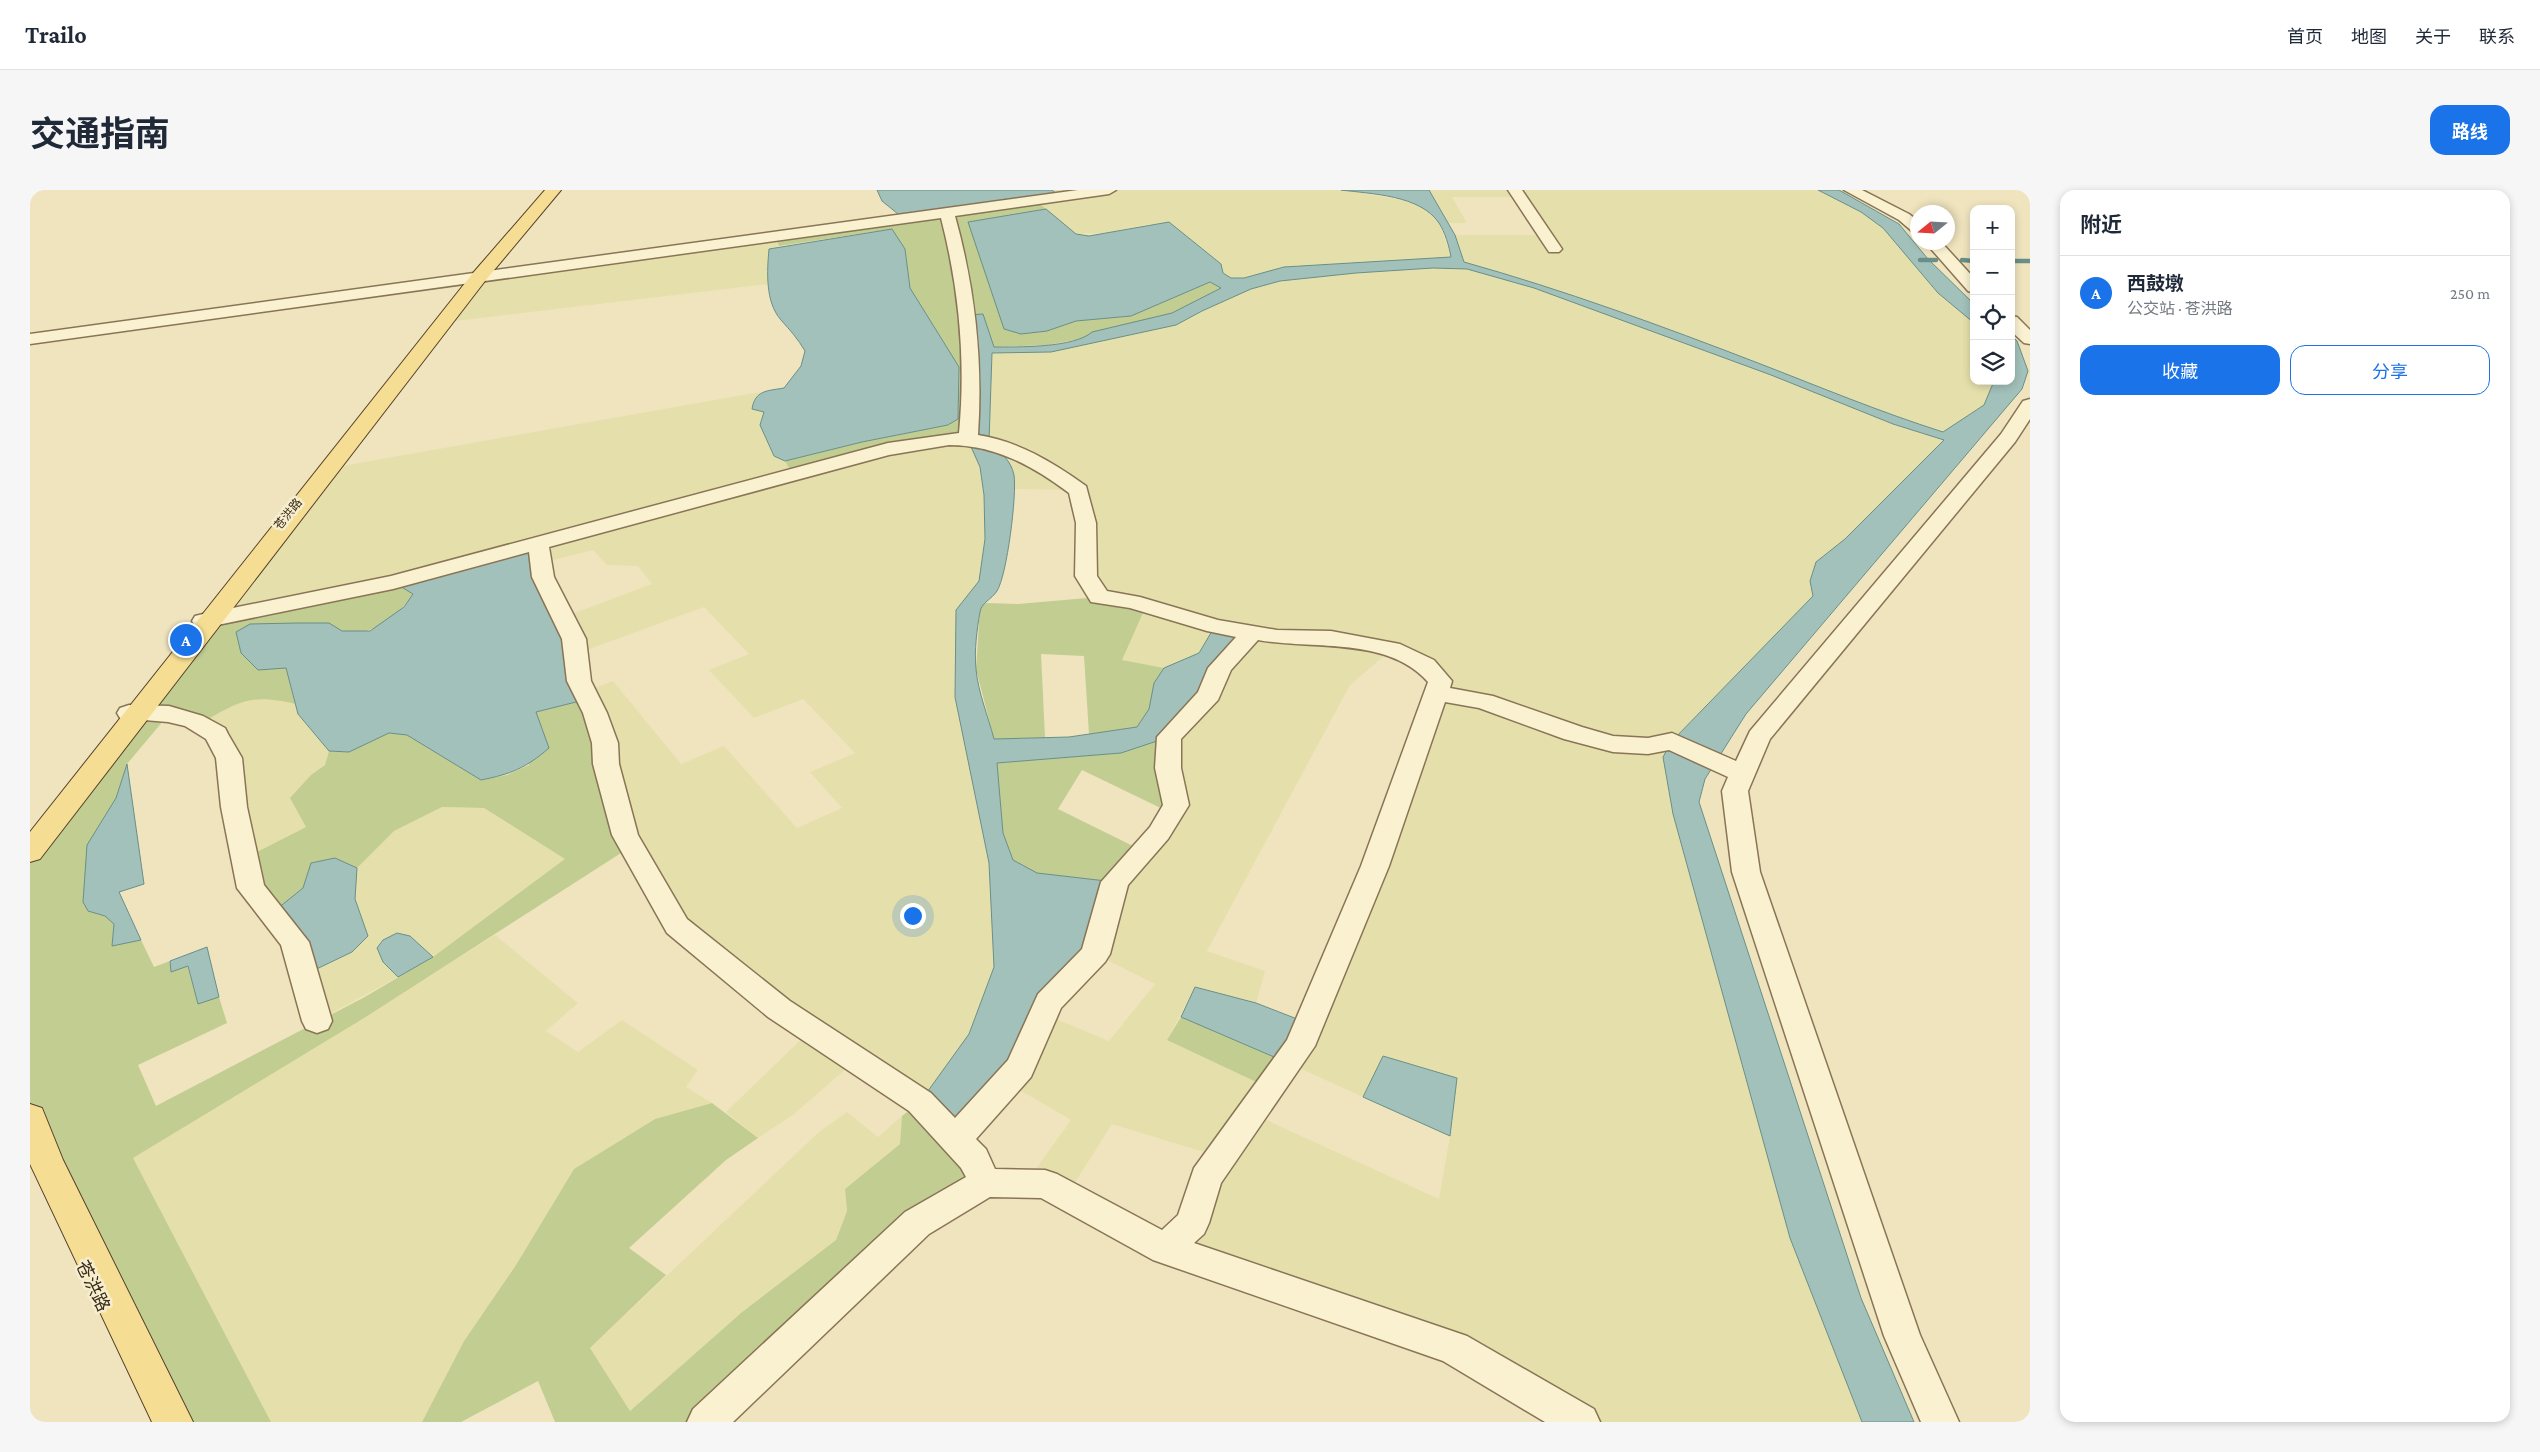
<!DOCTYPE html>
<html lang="zh">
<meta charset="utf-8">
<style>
body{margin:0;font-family:"Crimson Pro","Noto Sans SC",serif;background:#f6f6f7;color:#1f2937}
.controls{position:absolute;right:15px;top:15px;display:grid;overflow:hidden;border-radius:10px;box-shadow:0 2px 8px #0003}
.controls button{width:45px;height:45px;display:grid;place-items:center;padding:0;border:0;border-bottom:1px solid #e0e1e3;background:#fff;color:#1f2937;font:25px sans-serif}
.compass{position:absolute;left:1880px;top:15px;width:45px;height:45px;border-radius:50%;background:#fff;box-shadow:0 2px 8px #0003;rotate:252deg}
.you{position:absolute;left:882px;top:725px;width:18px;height:18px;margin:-12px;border:4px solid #fff;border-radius:50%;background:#1a73e8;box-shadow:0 0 0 8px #1a73e833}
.badge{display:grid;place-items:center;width:32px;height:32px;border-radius:50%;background:#1a73e8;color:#fff;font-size:16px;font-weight:700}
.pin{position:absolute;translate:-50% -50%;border:2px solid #fff;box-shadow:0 1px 5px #0006}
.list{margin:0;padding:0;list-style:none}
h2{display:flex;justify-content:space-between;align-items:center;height:65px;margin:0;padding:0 20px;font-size:21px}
h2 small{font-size:16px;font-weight:400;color:#747a83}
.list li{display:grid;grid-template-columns:32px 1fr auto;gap:15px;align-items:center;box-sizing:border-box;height:75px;padding:0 20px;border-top:1px solid #e0e1e3}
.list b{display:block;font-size:19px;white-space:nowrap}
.list p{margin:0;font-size:16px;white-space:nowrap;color:#747a83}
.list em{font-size:16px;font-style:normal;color:#747a83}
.actions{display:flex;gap:10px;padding:15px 20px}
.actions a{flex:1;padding:11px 0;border:1px solid #1a73e8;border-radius:15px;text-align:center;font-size:18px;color:#1a73e8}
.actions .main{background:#1a73e8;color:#fff}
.icon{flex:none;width:28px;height:28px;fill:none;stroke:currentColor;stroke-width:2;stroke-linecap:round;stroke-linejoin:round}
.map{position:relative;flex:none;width:2000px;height:1232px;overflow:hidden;border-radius:15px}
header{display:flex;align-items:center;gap:30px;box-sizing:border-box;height:70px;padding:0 25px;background:#fff;border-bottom:1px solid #e0e1e3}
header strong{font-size:24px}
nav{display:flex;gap:28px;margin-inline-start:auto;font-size:18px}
.intro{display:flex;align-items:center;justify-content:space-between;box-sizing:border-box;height:120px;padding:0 30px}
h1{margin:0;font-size:35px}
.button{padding:12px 22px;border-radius:15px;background:#1a73e8;color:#fff;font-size:18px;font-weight:700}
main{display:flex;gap:30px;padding:0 30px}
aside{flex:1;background:#fff;border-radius:15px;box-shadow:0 2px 8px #0003}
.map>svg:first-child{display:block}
.farmland{fill:#e5e0ab;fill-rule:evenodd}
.green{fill:#c2cd92}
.water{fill:#a2c1ba;stroke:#698f88}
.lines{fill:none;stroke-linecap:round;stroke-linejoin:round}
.stream{stroke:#698f88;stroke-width:4.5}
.minor-casing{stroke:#887556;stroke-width:3}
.major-casing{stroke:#55422b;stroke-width:2}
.minor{fill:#faf1d1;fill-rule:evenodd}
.major{fill:#f5de93;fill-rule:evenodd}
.labels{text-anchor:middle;stroke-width:5;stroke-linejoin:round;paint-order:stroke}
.far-street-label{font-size:12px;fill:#372b1b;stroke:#f7eece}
.near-street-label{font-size:18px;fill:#372b1b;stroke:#f7eece}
</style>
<header>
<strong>Trailo</strong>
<nav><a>首页</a><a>地图</a><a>关于</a><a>联系</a></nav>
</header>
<div class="intro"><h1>交通指南</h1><a class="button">路线</a></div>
<main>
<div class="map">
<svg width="2000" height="1232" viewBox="0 0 2000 1232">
<rect width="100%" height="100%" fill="#efe4be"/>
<g class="farmland">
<polygon points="1022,0 1311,0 1332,3 1377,11 1396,20 1410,34 1421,67 1254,77 1214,88 1201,88 1121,34 1076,43 1046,44 1005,10 1029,6"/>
<polygon points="1399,0 1788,0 1831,22 1853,38 1944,132 1944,191 1964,191 1954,215 1913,242 1844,219 1728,173 1585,120 1434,72 1425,45 1514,45 1489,7 1422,7 1437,33 1418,33"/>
<polygon points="745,46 749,56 739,59 739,94 408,133 445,88"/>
<path d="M 1403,78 L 1437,79 L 1504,98 L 1741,185 L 1863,234 L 1914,250 L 1815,349 L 1786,372 L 1780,391 L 1784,406 L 1642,550 L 1643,624 L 1760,1048 L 1832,1232 L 1546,1232 L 1424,1158 L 1135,1059 L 1190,967 L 1082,934 L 1037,1005 L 995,994 L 1041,930 L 976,892 L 1014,824 L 1079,851 L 1125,794 L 1065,764 L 1085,692 L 1129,643 L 1138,578 L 1185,437 L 1169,463 L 1149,473 L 1134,478 L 1092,471 L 1069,407 L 1049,300 L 984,299 L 984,285 L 959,253 L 962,163 L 982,163 L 1146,135 L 1172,121 L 1221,99 L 1250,91 L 1326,83 ZM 1362,459 L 1410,491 L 1258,873 L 1333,907 L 1353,866 L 1427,888 L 1420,946 L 1409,1009 L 1221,923 L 1239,898 L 1137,850 L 1165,797 L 1226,813 L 1235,781 L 1177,761 L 1320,495 Z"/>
<polygon points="730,202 724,209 734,222 730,235 744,266 755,271 763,285 858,259 938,250 950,277 954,305 955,349 949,391 926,420 927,446 959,673 964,777 939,844 890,912 826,870 763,925 728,948 696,922 781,840 647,736 595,645 554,502 583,491 651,574 694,556 767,638 812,618 780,582 825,563 773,509 724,528 679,480 719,464 674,417 546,464 534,427 622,394 608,376 577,375 563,360 511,373 173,431 295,279"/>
<polygon points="240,508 265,514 268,524 299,561 295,575 281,585 276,637 215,668 199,568 170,534 213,510"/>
<polygon points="412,617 454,618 536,669 403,767 380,746 353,750 347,759 353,772 368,787 287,831 274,785 322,762 337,746 325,709 327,678 364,641"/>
<polygon points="465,745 548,813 516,841 548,862 592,830 668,880 656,897 682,913 625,929 544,979 486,1075 434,1151 392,1232 241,1232 103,968"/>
<polygon points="817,922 848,947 872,926 870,954 815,999 817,1021 806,1050 711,1123 600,1221 560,1158 789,942"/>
</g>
<g class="green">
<polygon points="1005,10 1016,19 938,32 1017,141 1046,131 1101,126 1180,92 1191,98 1142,123 1056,148 1017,155 964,157 953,124 938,250 921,249 763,285 755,271 832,252 919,235 928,229 929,177 880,98 875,59 862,39 749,56 745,46"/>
<path d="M 363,392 L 383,404 C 369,426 339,449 312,441 C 307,440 302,435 298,433 L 256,478 L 265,514 C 219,503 209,512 170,534 L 139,524 L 97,574 L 86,608 L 57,655 L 58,721 L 75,726 L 84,734 L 82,755 L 111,750 L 124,777 L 140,771 L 141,781 L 157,775 L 168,813 L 189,807 L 197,833 L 108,875 L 126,916 L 333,808 L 403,767 L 535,669 L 454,618 L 412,617 L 364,641 L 327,678 L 305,668 L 282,673 L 273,698 L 242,723 L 215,668 L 276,637 L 260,608 L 281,585 L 295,575 L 299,561 L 319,562 L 359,543 L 377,545 L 451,590 L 477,585 L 499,575 L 506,522 L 558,509 L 602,656 L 334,828 L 103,968 L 241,1232 L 128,1232 L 0,960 L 0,652 L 173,431 Z"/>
<polygon points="1069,407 1116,416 1092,470 1134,478 1124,493 1119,519 1107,537 1059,544 1054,466 1011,464 1015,548 964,549 946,479 950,418 955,413 988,414"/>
<polygon points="1139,547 1141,623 1052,580 1028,619 1113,661 1085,692 1007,683 983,670 973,643 967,573 1091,563"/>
<polygon points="1151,827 1258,873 1239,898 1137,850"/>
<polygon points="890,912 955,993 676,1232 525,1232 508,1191 431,1232 392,1232 434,1151 486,1075 544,979 625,929 682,913 728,948 696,970 599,1058 636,1085 560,1158 600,1221 711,1123 806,1050 817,1021 815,999 870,954 872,926"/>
</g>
<g class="water">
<polygon points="847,0 1022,0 1030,7 873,28 852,11"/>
<path d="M 1311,0 L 1399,0 L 1425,45 L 1434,72 C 1534,100 1632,136 1728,173 C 1790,197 1850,222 1913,242 L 1954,215 L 1964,191 L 1981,191 L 1981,145 L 1987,151 L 1998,181 L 1992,199 L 1716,524 L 1675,589 L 1669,612 L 1831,1108 L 1884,1232 L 1832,1232 L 1760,1048 L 1643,624 L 1633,567 L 1642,551 L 1783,406 L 1780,391 L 1786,372 L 1815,349 L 1914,250 L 1863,234 L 1741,185 L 1504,98 L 1437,79 L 1403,78 L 1326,83 L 1250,91 L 1221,99 L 1172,121 L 1146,135 L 1021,162 L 962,163 L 959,252 C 970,262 981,270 984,285 C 987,305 977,385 967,401 C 962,409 951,413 950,422 C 947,439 944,461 946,479 C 948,502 958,526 964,549 L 1039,547 L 1107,537 L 1119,519 L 1124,493 L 1134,478 L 1169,463 L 1185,436 L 1222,443 L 1139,547 L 1091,563 L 967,573 L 973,643 L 983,670 L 1007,683 L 1085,692 L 1065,764 L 925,950 L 890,912 L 939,844 L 964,777 L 959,673 L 925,507 L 926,420 L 949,391 L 955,349 L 954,305 L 950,277 L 938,250 L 937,125 L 953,124 L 964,157 C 988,157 1044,158 1062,142 L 1142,123 L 1191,98 L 1180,92 L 1101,126 L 1046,131 L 1017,141 L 991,144 L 974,139 L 938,32 L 1016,19 L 1046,44 L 1059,46 L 1139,32 L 1191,74 L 1193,83 L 1201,88 L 1214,88 L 1254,77 L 1421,67 C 1419,56 1415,42 1409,33 C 1390,5 1342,4 1311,0 Z"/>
<polygon points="1788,0 1809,0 1869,34 1898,69 1944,114 1944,133 1908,103 1853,38 1831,22"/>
<path d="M 862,39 L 875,59 L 880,98 L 929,177 L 928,229 L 918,235 L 832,252 L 755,271 L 744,266 L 730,235 L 734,222 L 722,219 C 725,200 737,201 754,198 L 771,176 L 775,161 C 768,149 760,140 751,130 C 735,112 737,81 739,59 Z"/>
<path d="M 508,354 L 558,509 L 506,522 L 519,558 C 496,578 481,584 451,590 L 377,545 L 359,543 L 319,562 L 299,561 L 268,524 L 256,478 L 228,480 L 211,463 L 206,442 L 220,434 L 267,433 L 299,433 L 312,441 L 340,441 L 374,417 L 383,404 L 363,392 Z"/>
<polygon points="97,574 114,694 89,702 111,750 82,756 84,734 75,726 58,721 53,712 57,655 86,608"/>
<polygon points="305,668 327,678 325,709 338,746 322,762 274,785 242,723 273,698 281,673"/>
<polygon points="367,743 380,746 403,767 368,787 353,772 347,758 353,750"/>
<polygon points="177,757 189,807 168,814 158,776 141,782 140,771"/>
<polygon points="1165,797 1226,813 1280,834 1258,873 1151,827"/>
<polygon points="1353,866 1427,888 1420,946 1333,907"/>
</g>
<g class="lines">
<g class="stream">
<polyline points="1890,70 1906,70"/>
<polyline points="1932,70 1944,71"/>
<polyline points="1981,71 2000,71"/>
</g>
<defs>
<g id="minor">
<path d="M 1048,0 L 1086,0 L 1079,4 L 925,26 C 945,98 953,170 948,245 C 988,251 1024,273 1056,296 L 1066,333 L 1067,386 L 1077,401 L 1110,407 L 1188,430 L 1247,440 L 1301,441 L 1370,454 L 1404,470 L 1422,491 L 1420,498 L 1463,506 L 1552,537 L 1583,546 L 1618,548 L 1642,543 L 1706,571 L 1720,541 L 1971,244 L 1993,211 L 2000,209 L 2000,229 L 1985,252 L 1740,549 L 1718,601 L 1730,682 L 1890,1145 L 1929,1232 L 1891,1232 L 1854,1146 L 1702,682 L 1692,601 L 1698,587 L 1639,560 L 1618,564 L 1583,562 L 1534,549 L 1449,518 L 1415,512 L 1359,676 L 1285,856 L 1191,993 L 1179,1033 L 1174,1044 L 1164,1053 L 1437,1146 L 1564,1219 L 1570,1232 L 1515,1232 L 1413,1171 L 1123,1070 L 1011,1008 L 960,1007 L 899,1044 L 703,1232 L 657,1232 L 663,1219 L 875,1022 L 936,987 L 931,978 L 879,921 L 738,827 L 637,743 L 582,645 L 563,574 L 562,553 L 553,523 L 537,491 L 532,449 L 502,387 L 499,362 L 363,399 L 173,438 L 165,436 L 162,431 L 165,426 L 173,424 L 361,386 L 858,253 L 929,243 C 936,170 929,98 911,28 L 0,154 L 0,144 ZM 919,255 C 965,255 1003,276 1039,303 L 1046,333 L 1045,386 L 1061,412 L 1100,418 L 1177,441 L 1206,447 L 1178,478 L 1168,502 L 1127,547 L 1125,578 L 1133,615 L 1120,637 L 1071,692 L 1052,759 L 1008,804 L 978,870 L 925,928 L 901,903 L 760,811 L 657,729 L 608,645 L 589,574 L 588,553 L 577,523 L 561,491 L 556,449 L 524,387 L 519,357 L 859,265 ZM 1228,450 C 1281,460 1358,446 1398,492 L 1331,676 L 1257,850 L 1164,978 L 1148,1025 L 1132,1040 L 1027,984 L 1015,980 L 965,979 L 956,959 L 946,949 L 1001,887 L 1031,818 L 1075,772 L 1080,764 L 1098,695 L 1138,649 L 1159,615 L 1151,578 L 1151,549 L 1188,510 L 1201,480 Z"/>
<polygon points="1478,0 1492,0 1532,59 1529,62 1519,62"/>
<polygon points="1814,0 1832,0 1879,24 1888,31 1888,43 1883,42 1869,30"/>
<polygon points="1895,52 1911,52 1944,88 1944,103 1938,101"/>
<polygon points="1981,126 1987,127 2000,140 2000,154 1994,153 1981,141"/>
<polygon points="99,515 139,516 173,526 195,538 198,544 212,568 217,617 234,695 279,752 302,831 298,839 287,843 276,839 272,831 251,755 207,698 191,617 186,568 176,549 155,536 138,532 90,528 87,523 90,518"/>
</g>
<g id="major">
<polygon points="515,0 531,0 455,91 10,669 0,672 0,642 443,83"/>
<polygon points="0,914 12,918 33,970 163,1232 122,1232 0,974"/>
</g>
</defs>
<use href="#minor" class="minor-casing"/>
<use href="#major" class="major-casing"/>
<use href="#minor" class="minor"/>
<use href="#major" class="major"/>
</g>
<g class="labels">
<g class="far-street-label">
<text transform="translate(258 324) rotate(-51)" y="4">苍洪路</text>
</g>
<g class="near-street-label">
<text transform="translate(63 1096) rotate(64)" y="6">苍洪路</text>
</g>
</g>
</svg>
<div class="controls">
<button>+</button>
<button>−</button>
<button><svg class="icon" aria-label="locate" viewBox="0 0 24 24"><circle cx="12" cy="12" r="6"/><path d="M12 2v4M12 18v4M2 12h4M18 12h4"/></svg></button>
<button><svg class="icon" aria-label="layers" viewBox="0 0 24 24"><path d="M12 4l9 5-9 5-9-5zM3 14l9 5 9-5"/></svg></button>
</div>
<svg class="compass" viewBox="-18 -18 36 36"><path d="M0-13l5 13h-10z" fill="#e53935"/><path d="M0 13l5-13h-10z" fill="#747a83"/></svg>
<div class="you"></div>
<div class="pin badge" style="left:156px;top:450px">A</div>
</div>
<aside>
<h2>附近<small></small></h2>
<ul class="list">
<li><span class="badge">A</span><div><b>西鼓墩</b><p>公交站 · 苍洪路</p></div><em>250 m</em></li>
</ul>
<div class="actions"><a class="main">收藏</a><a>分享</a></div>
</aside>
</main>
